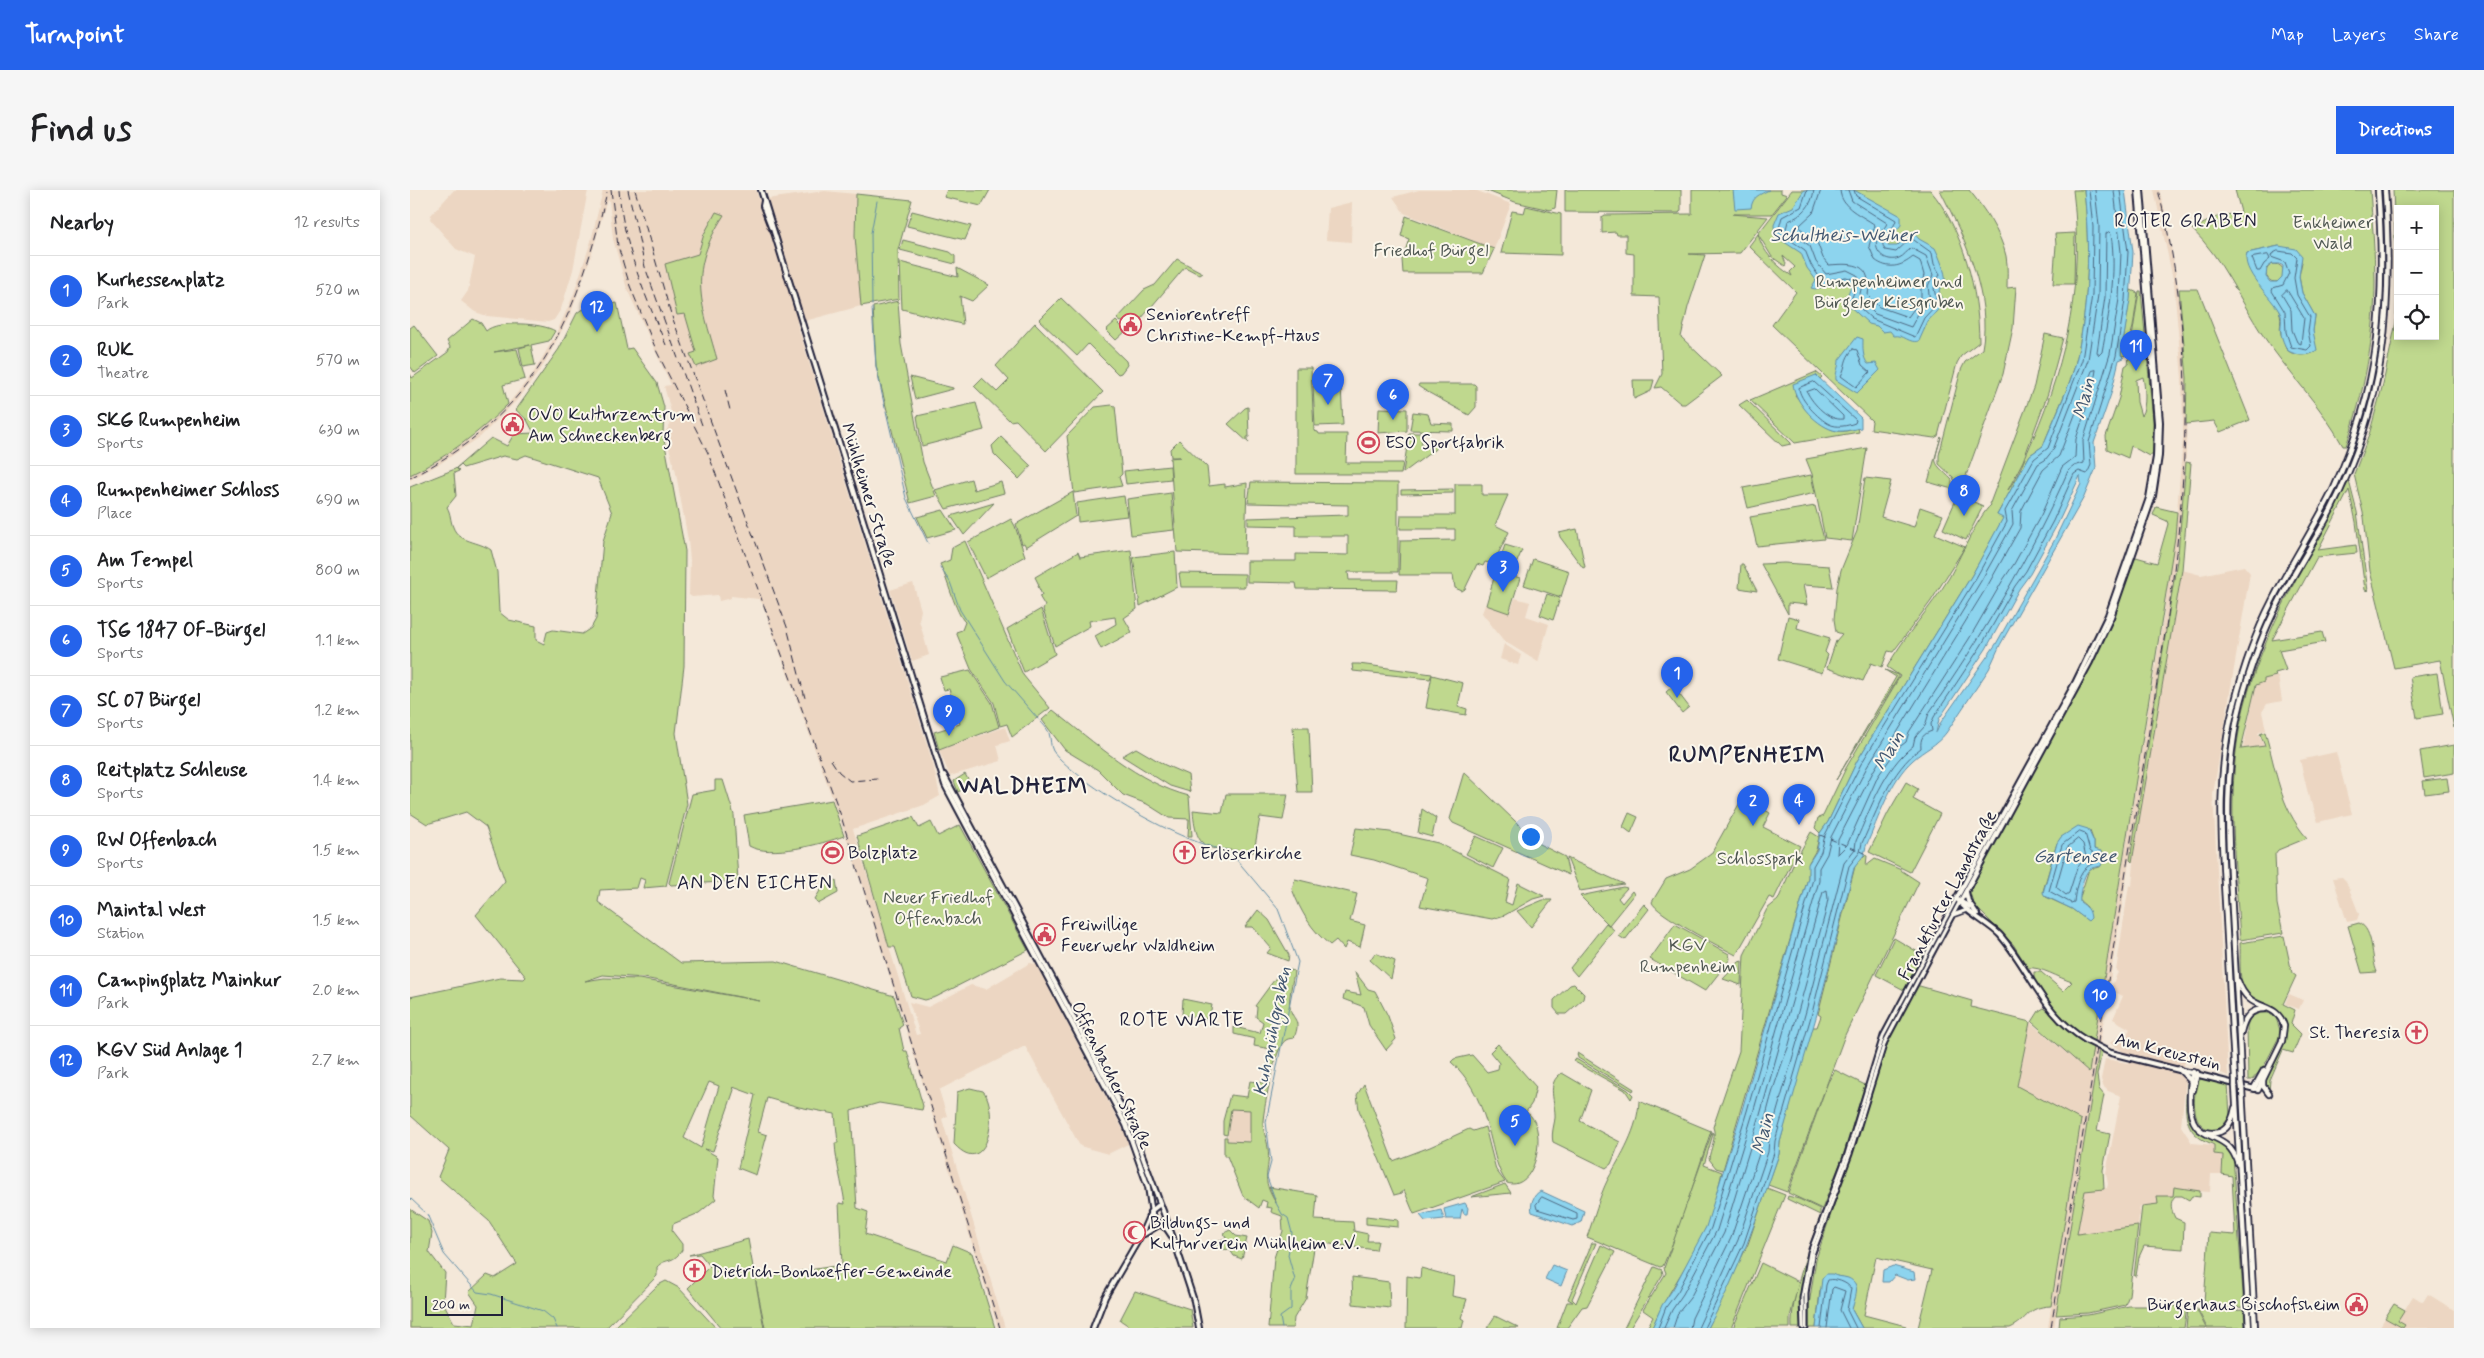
<!DOCTYPE html>
<meta charset="utf-8">
<style>
body{margin:0;font-family:Mynerve,sans-serif;background:#f6f6f6;color:#202124}
.controls{position:absolute;right:15px;top:15px;display:grid;overflow:hidden;border-radius:0px;box-shadow:0 2px 12px #0003}
.controls button{width:45px;height:45px;display:grid;place-items:center;padding:0;border:0;border-bottom:1px solid #e0e0e0;background:#fff;color:#202124;font:25px sans-serif}
.scale{position:absolute;left:15px;bottom:12px;width:78px;box-sizing:border-box;padding-left:5px;border:2px solid #22223b;border-top:0;font-size:14px;line-height:18px;white-space:nowrap;color:#22223b;-webkit-text-stroke:4px #fbf7ec;paint-order:stroke}
.you{position:absolute;left:1120px;top:646px;width:18px;height:18px;margin:-12px;border:4px solid #fff;border-radius:50%;background:#1a73e8;box-shadow:0 0 0 8px #1a73e833}
.badge{display:grid;place-items:center;width:32px;height:32px;border-radius:50%;background:#2563eb;color:#fff;font-size:16px;font-weight:700}
.pin{position:absolute;translate:-50% -41px;filter:drop-shadow(0 1px 2px #0008)}
.pin::after{content:'';position:absolute;top:26px;width:18px;height:15px;background:inherit;clip-path:polygon(0 0,100% 0,50% 100%)}
.list{margin:0;padding:0;list-style:none}
h2{display:flex;justify-content:space-between;align-items:center;height:65px;margin:0;padding:0 20px;font-size:21px}
h2 small{font-size:16px;font-weight:400;color:#757577}
.list li{display:grid;grid-template-columns:32px 1fr auto;gap:15px;align-items:center;box-sizing:border-box;height:70px;padding:0 20px;border-top:1px solid #e0e0e0}
.list b{display:block;font-size:19px;white-space:nowrap}
.list p{margin:0;font-size:16px;white-space:nowrap;color:#757577}
.list em{font-size:16px;font-style:normal;color:#757577}
.icon{flex:none;width:28px;height:28px;fill:none;stroke:currentColor;stroke-width:2;stroke-linecap:round;stroke-linejoin:round}
.map{position:relative;flex:none;width:2044px;height:1138px;overflow:hidden;border-radius:0px}
header{display:flex;align-items:center;gap:30px;box-sizing:border-box;height:70px;padding:0 25px;background:#2563eb;color:#fff}
header strong{font-size:24px}
nav{display:flex;gap:28px;margin-inline-start:auto;font-size:18px}
.intro{display:flex;align-items:center;justify-content:space-between;box-sizing:border-box;height:120px;padding:0 30px}
h1{margin:0;font-size:35px}
.button{padding:12px 22px;border-radius:0px;background:#2563eb;color:#fff;font-size:18px;font-weight:700}
main{display:flex;gap:30px;padding:0 30px}
aside{flex:1;background:#fff;border-radius:0px;box-shadow:0 2px 12px #0003}
.map>svg:first-child{display:block}
.built{fill:#ecd6c2}
.green{fill:#bfd88e;stroke:#707d64;fill-rule:evenodd}
.water{fill:#8dd4ee;stroke:#628da6;fill-rule:evenodd}
.lines{fill:none;stroke-linecap:round;stroke-linejoin:round}
.shore{stroke:#4d6983;stroke-width:1}
.stream{stroke:#628da6;stroke-width:1}
.ferry{stroke:#425771;stroke-width:1;stroke-dasharray:6 5;stroke-linecap:butt}
.secondary-casing{stroke:#22223b;stroke-width:7}
.primary-casing{stroke:#22223b;stroke-width:8}
.motorway-casing{stroke:#22223b;stroke-width:8}
.secondary{stroke:#fbf7ec;stroke-width:3}
.primary{stroke:#fbf7ec;stroke-width:4}
.motorway{stroke:#fbf7ec;stroke-width:4.5}
.rail{stroke:#22223b;stroke-width:1;stroke-dasharray:8 4;stroke-linecap:butt}
.primary-bridge-casing{stroke:#22223b;stroke-width:8;stroke-linecap:butt}
.motorway-bridge-casing{stroke:#22223b;stroke-width:8;stroke-linecap:butt}
.primary-bridge{stroke:#fbf7ec;stroke-width:4}
.motorway-bridge{stroke:#fbf7ec;stroke-width:4.5}
.labels{text-anchor:middle;stroke-width:4;stroke-linejoin:round;paint-order:stroke}
.park-label{font-size:18px;fill:#515954;stroke:#fbf7ec}
.poi-label{font-size:18px;fill:#22223b;stroke:#fbf7ec;text-anchor:start}
.street-label{font-size:18px;fill:#22223b;stroke:#fbf7ec}
.neighbourhood-label{font-size:19px;letter-spacing:1px;fill:#22223b;stroke:#fbf7ec}
.water-label{font-size:19px;font-style:italic;fill:#425771;stroke:#fbf7ec}
.quarter-label{font-size:20px;letter-spacing:1px;fill:#22223b;stroke:#fbf7ec}
.district-label{font-size:22px;font-weight:bold;letter-spacing:1px;fill:#22223b;stroke:#fbf7ec}
</style>
<header>
<strong>Turnpoint</strong>
<nav><a>Map</a><a>Layers</a><a>Share</a></nav>
</header>
<div class="intro"><h1>Find us</h1><a class="button">Directions</a></div>
<main>
<aside>
<h2>Nearby<small>12 results</small></h2>
<ul class="list">
<li><span class="badge">1</span><div><b>Kurhessenplatz</b><p>Park</p></div><em>520 m</em></li>
<li><span class="badge">2</span><div><b>RUK</b><p>Theatre</p></div><em>570 m</em></li>
<li><span class="badge">3</span><div><b>SKG Rumpenheim</b><p>Sports</p></div><em>630 m</em></li>
<li><span class="badge">4</span><div><b>Rumpenheimer Schloss</b><p>Place</p></div><em>690 m</em></li>
<li><span class="badge">5</span><div><b>Am Tempel</b><p>Sports</p></div><em>800 m</em></li>
<li><span class="badge">6</span><div><b>TSG 1847 OF-Bürgel</b><p>Sports</p></div><em>1.1 km</em></li>
<li><span class="badge">7</span><div><b>SC 07 Bürgel</b><p>Sports</p></div><em>1.2 km</em></li>
<li><span class="badge">8</span><div><b>Reitplatz Schleuse</b><p>Sports</p></div><em>1.4 km</em></li>
<li><span class="badge">9</span><div><b>RW Offenbach</b><p>Sports</p></div><em>1.5 km</em></li>
<li><span class="badge">10</span><div><b>Maintal West</b><p>Station</p></div><em>1.5 km</em></li>
<li><span class="badge">11</span><div><b>Campingplatz Mainkur</b><p>Park</p></div><em>2.0 km</em></li>
<li><span class="badge">12</span><div><b>KGV Süd Anlage 1</b><p>Park</p></div><em>2.7 km</em></li>
</ul>
</aside>
<div class="map">
<svg width="2044" height="1138" viewBox="0 0 2044 1138">
<rect width="100%" height="100%" fill="#f4e8d9"/>
<filter id="ink" filterUnits="userSpaceOnUse"><feTurbulence type="fractalNoise" baseFrequency=".02" numOctaves="2"/><feDisplacementMap in="SourceGraphic" scale="10" xChannelSelector="R" yChannelSelector="G"/><feConvolveMatrix kernelMatrix="1 2 1 2 8 2 1 2 1" color-interpolation-filters="sRGB"/></filter>
<g filter="url(#ink)">
<g class="built">
<polygon points="44,0 178,0 163,80 151,119 144,130 138,132 77,126 65,122 51,111 58,101 65,67 46,59 20,29 21,25"/>
<polygon points="193,0 346,0 349,10 415,1 446,4 445,46 451,116 387,133 523,574 530,606 514,615 443,639 506,845 510,844 499,812 518,817 561,795 576,799 620,773 626,774 720,953 698,964 670,956 615,856 529,900 537,926 532,929 595,1138 588,1138 440,657 352,413 349,409 321,406 321,408 309,411 308,405 282,407 279,405 280,370 278,350 265,278 263,278 263,272 255,243 263,229 254,196 261,195 217,99 203,49 199,10 196,13 182,63 161,123 133,176 110,207 70,247 31,273 0,290 0,285 19,276 64,246 98,214 124,182 145,146 163,106 181,51"/>
<polygon points="1009,0 1065,0 1101,14 1084,59 994,23 983,7"/>
<polygon points="1744,0 1749,0 1754,17 1768,96 1777,188 1776,265 1773,318 1759,424 1644,1138 1638,1138 1671,930 1607,896 1620,832 1679,882 1754,424 1767,322 1773,247 1772,188 1764,94"/>
<polygon points="942,12 941,52 916,50 918,18"/>
<polygon points="1834,376 1840,383 1803,604 1818,886 1777,867 1773,877 1761,875 1759,880 1776,888 1771,936 1782,953 1804,955 1804,964 1813,965 1812,984 1801,984 1800,1002 1786,1001 1783,999 1763,1006 1747,1006 1748,1014 1730,1016 1728,1036 1667,1045 1675,1001 1697,998 1698,994 1696,983 1711,906 1698,901 1693,896 1691,889 1695,869 1718,873 1720,866 1700,853 1708,847 1716,846 1720,839 1703,829 1713,806 1700,800 1708,782 1706,781 1719,695 1722,696 1724,673 1722,672 1772,380 1791,385"/>
<polygon points="503,393 511,420 509,430 519,465 502,471 480,400"/>
<polygon points="1105,408 1120,412 1116,426 1139,434 1128,472 1094,451 1072,423 1075,415 1100,423"/>
<polygon points="1094,454 1111,465 1108,475 1090,469"/>
<polygon points="1868,486 1872,511 1857,514 1852,522 1856,540 1848,543 1854,556 1833,558 1846,495 1853,489"/>
<polygon points="595,537 600,551 587,555 591,571 540,586 529,560"/>
<polygon points="1926,562 1942,624 1908,632 1902,612 1900,612 1890,570"/>
<polygon points="1932,687 1936,691 1949,724 1947,730 1937,732 1923,688"/>
<polygon points="1879,804 1893,810 1889,819 1875,814"/>
<polygon points="820,919 840,919 840,952 817,951"/>
<polygon points="2018,1104 2044,1120 2044,1138 1969,1138 1975,1128 1986,1134 2003,1106 2013,1112"/>
</g>
<g class="green">
<polygon points="537,0 580,0 571,16 534,7"/>
<polygon points="1075,0 1147,0 1145,18 1140,20 1105,12"/>
<polygon points="1155,0 1271,0 1271,20 1269,23 1155,22"/>
<polygon points="1282,0 1371,0 1371,3 1377,5 1362,24 1322,24 1358,27 1330,63 1279,64 1295,65 1278,117 1271,147 1312,186 1275,214 1271,214 1251,197 1245,198 1252,184 1249,107 1224,106 1224,64 1216,63 1216,45 1207,45 1206,42 1192,43 1192,27 1195,25 1282,24"/>
<path d="M 1382,0 L 1520,0 C 1553,38 1569,103 1569,152 L 1551,166 L 1547,173 L 1528,246 L 1524,248 L 1461,239 L 1462,231 L 1362,135 L 1386,102 L 1339,56 L 1348,44 C 1352,62 1368,77 1382,86 L 1380,82 L 1385,77 L 1373,66 L 1376,74 L 1375,76 L 1362,67 L 1348,44 Z"/>
<path d="M 1530,0 L 1559,0 C 1574,18 1591,43 1596,66 C 1598,77 1597,88 1597,98 L 1606,97 L 1603,138 L 1593,184 L 1553,294 L 1551,293 L 1548,300 L 1543,287 L 1529,274 L 1529,265 L 1551,180 L 1555,172 L 1572,159 C 1582,106 1554,47 1530,0 Z"/>
<path d="M 1663,0 L 1674,0 C 1680,56 1679,112 1667,167 C 1661,195 1643,229 1633,256 L 1620,265 L 1587,325 L 1610,298 L 1562,385 L 1447,571 L 1418,632 L 1410,643 L 1405,638 L 1408,628 L 1413,626 L 1436,578 L 1490,486 L 1477,477 C 1495,445 1520,419 1539,388 C 1549,370 1568,326 1581,315 L 1580,313 L 1624,196 L 1635,144 L 1653,148 L 1638,203 L 1613,271 L 1598,300 C 1609,285 1615,267 1623,249 C 1658,167 1674,89 1663,0 Z"/>
<path d="M 1825,0 L 1960,0 C 1962,30 1965,61 1965,91 C 1965,147 1954,203 1936,256 L 1933,256 C 1911,215 1878,183 1852,144 C 1829,109 1813,69 1782,39 L 1807,27 L 1831,22 ZM 1869,56 L 1892,72 L 1889,86 L 1892,103 L 1905,126 L 1903,141 L 1905,161 C 1896,166 1884,167 1876,159 C 1875,153 1873,150 1871,144 C 1869,138 1872,131 1870,124 C 1863,100 1837,94 1837,63 Z"/>
<path d="M 1983,0 L 2044,0 L 2044,538 L 2030,470 L 1984,478 L 1960,381 L 1954,327 L 1944,284 L 1959,245 L 1973,194 L 1986,132 L 1987,89 ZM 1988,19 L 2025,19 L 2025,146 L 1988,146 Z"/>
<polygon points="446,4 502,10 488,60 489,109 451,116 445,46"/>
<polygon points="1116,16 1151,24 1151,65 1091,63 1102,21 1114,23"/>
<polygon points="502,21 561,36 555,50 497,36"/>
<path d="M 306,22 L 314,25 C 278,81 290,110 307,169 L 286,177 L 280,164 L 286,162 L 275,124 L 267,125 L 255,74 L 288,64 L 294,44 Z"/>
<polygon points="996,26 1084,59 1073,83 993,83 992,70 999,49 991,46"/>
<polygon points="1665,43 1664,94 1643,94 1646,55 1645,44"/>
<polygon points="493,50 540,62 545,66 545,74 490,60"/>
<polygon points="767,69 793,83 790,85 775,77 731,129 711,132 707,129 734,100 745,95"/>
<polygon points="490,72 548,87 547,78 579,95 562,111 550,106 553,134 551,134 492,119"/>
<circle cx="1865" cy="83" r="9"/>
<polygon points="1769,99 1788,99 1840,230 1810,242 1804,231 1776,234 1777,188"/>
<polygon points="1721,100 1728,103 1723,137 1715,166 1711,165"/>
<path d="M 1729,101 L 1731,101 L 1743,231 L 1743,263 L 1739,266 L 1721,256 L 1718,268 L 1697,259 L 1696,246 L 1709,208 L 1715,176 L 1718,174 ZM 1733,187 C 1735,197 1737,216 1731,226 L 1727,212 L 1726,190 Z"/>
<polygon points="651,108 716,171 717,175 711,183 708,184 678,154 667,166 629,130"/>
<polygon points="488,111 491,154 513,272 526,306 500,313 466,176 463,117"/>
<path d="M 207,113 L 217,159 L 222,158 L 247,193 L 254,217 L 253,244 L 275,361 L 274,476 L 266,543 L 277,614 L 256,696 L 233,698 L 235,690 L 230,688 L 227,698 L 190,700 L 188,712 L 271,773 L 366,771 L 484,806 L 493,835 L 489,838 L 494,861 L 497,861 L 513,916 L 512,920 L 469,913 L 441,921 L 447,1018 L 458,1022 L 455,1044 L 537,1071 L 543,1055 L 562,1063 L 585,1138 L 355,1138 L 345,1088 L 432,1075 L 429,1013 L 435,1014 C 432,992 426,974 425,953 L 428,953 L 425,924 L 389,917 L 357,908 L 348,942 L 357,945 L 346,985 L 328,978 L 345,905 L 323,897 L 324,900 L 303,961 L 294,959 L 308,967 L 304,1006 L 306,1009 L 289,1023 L 263,1034 L 262,1041 L 272,1054 L 272,1060 C 262,1075 256,1067 247,1077 L 247,1086 L 196,1138 L 0,1138 L 0,1019 L 18,1031 L 22,1043 L 19,1062 L 35,1083 L 33,1112 L 44,1133 L 64,1135 L 68,1115 L 59,1102 L 77,1085 L 85,1088 L 107,1074 L 79,1031 L 28,987 L 39,960 L 0,925 L 0,807 L 90,788 L 114,789 L 116,787 L 66,725 L 95,691 L 76,637 L 56,622 L 17,634 L 0,623 L 0,297 L 45,279 L 81,248 L 97,256 L 104,244 L 124,243 L 117,230 L 106,220 L 149,159 L 167,123 L 171,120 ZM 116,265 L 188,288 L 202,323 L 193,351 L 186,429 L 181,438 L 172,444 L 143,440 L 137,442 L 134,454 L 126,450 L 126,436 L 99,430 L 89,422 L 87,382 L 81,360 C 69,351 49,353 43,337 C 40,330 41,324 37,317 L 46,306 L 44,283 L 49,281 L 46,278 L 50,275 L 53,278 L 93,266 L 107,269 ZM 193,785 L 234,788 L 350,811 L 229,789 L 194,788 L 175,791 ZM 299,892 L 309,896 L 291,958 L 274,948 Z"/>
<path d="M 63,129 L 71,133 L 76,141 C 87,130 133,133 145,141 L 139,151 L 121,155 L 125,175 L 113,177 L 109,158 L 120,155 L 84,162 L 107,159 L 115,189 L 93,195 L 98,214 C 69,243 37,267 0,285 L 0,184 L 2,188 L 38,162 L 40,157 L 37,151 Z"/>
<polygon points="706,131 716,141 706,150 696,140"/>
<polygon points="625,133 693,202 636,261 606,230 600,231 564,196 572,188 587,202 599,190 586,176"/>
<polygon points="4,135 28,166 5,183 0,176 0,138"/>
<polygon points="886,178 901,178 904,241 908,242 909,244 937,244 936,273 993,273 991,284 886,284"/>
<path d="M 1406,182 L 1412,187 L 1410,189 L 1406,185 L 1385,205 C 1395,218 1411,239 1428,241 C 1434,242 1442,240 1448,238 L 1449,242 L 1385,253 L 1340,210 Z"/>
<polygon points="923,183 923,194 903,195 903,184"/>
<polygon points="500,187 543,198 543,199 505,209"/>
<polygon points="1223,190 1244,190 1241,201 1224,209"/>
<polygon points="1009,194 1064,194 1066,196 1066,217 1059,225 1014,200 1008,196"/>
<polygon points="931,195 933,235 905,236 903,196"/>
<polygon points="1337,210 1381,253 1381,254 1372,256 1329,215"/>
<polygon points="566,213 574,240 512,256 507,226"/>
<polygon points="702,215 705,216 712,284 709,287 712,296 664,303 657,246 685,217"/>
<polygon points="838,217 839,247 837,247 837,250 839,253 818,234 835,218"/>
<polygon points="969,218 997,219 997,241 968,243"/>
<polygon points="1003,222 1018,224 1021,233 1043,234 1043,241 1000,240"/>
<polygon points="999,243 1011,243 1012,254 1032,254 993,283"/>
<polygon points="591,247 621,276 609,289 584,264 582,256"/>
<path d="M 1531,247 C 1523,276 1522,270 1542,290 L 1542,299 L 1518,292 Z"/>
<polygon points="769,250 797,277 799,296 815,294 815,297 837,293 835,364 767,362 760,268 770,267 761,267 760,259"/>
<polygon points="1457,258 1442,351 1415,348 1402,284 1396,269"/>
<polygon points="1776,272 1781,273 1772,380 1722,672 1720,670 1768,364"/>
<polygon points="760,276 761,289 716,294 714,281"/>
<polygon points="1401,285 1405,303 1338,318 1333,298"/>
<polygon points="1455,288 1481,291 1471,327 1504,337 1510,317 1533,325 1525,344 1555,357 1521,411 1483,462 1478,461 1472,477 1461,473 1453,491 1417,478 1426,451 1432,444 1426,442 1424,429 1427,398 1431,380 1447,341"/>
<polygon points="561,289 564,300 591,292 594,303 536,319 525,300"/>
<path d="M 1939,291 L 1947,322 L 1958,401 L 1955,400 L 1946,332 L 1939,300 L 1908,360 L 1946,355 L 1947,363 L 1907,367 L 1862,450 L 1912,442 L 1915,452 L 1869,460 L 1876,480 L 1865,483 L 1866,486 L 1854,489 L 1854,492 L 1846,495 L 1831,559 L 1855,556 L 1850,544 L 1855,542 C 1867,582 1869,616 1897,648 L 1868,660 L 1865,664 L 1867,714 L 1873,743 L 1830,750 C 1826,684 1818,619 1827,554 C 1840,458 1896,374 1939,291 Z"/>
<polygon points="841,292 988,293 988,382 938,382 939,390 988,390 987,400 887,399 886,393 837,392 837,371 886,371 886,364 938,365 938,346 886,346 886,336 838,335 838,328 938,325 938,315 838,313"/>
<polygon points="1045,294 1072,294 1072,305 1098,305 1085,335 1099,342 1083,374 1075,372 1073,376 1067,374 1055,399 1052,401 1045,398 1043,385 989,385 990,351 1045,350 1045,339 990,339 991,325 1045,325"/>
<polygon points="1043,299 1043,303 991,304 991,300"/>
<polygon points="663,302 666,326 616,357 614,353 612,354 606,334"/>
<polygon points="761,303 764,340 721,345 717,309"/>
<polygon points="1548,305 1573,316 1556,350 1533,339"/>
<polygon points="714,306 717,326 668,332 667,313"/>
<polygon points="584,313 554,345 541,326"/>
<polygon points="1405,316 1414,349 1347,356 1340,327"/>
<path d="M 1746,317 L 1767,322 L 1765,347 L 1679,882 L 1622,832 L 1629,821 L 1634,818 L 1638,821 L 1641,818 L 1624,789 L 1624,782 L 1631,782 L 1653,801 L 1662,792 C 1649,788 1630,776 1618,778 L 1603,754 L 1564,715 L 1560,703 L 1565,689 L 1694,449 L 1726,367 L 1747,373 L 1758,334 L 1757,331 L 1743,325 ZM 1680,641 L 1684,652 L 1684,659 L 1693,662 L 1694,668 L 1690,677 L 1679,679 L 1669,710 L 1677,717 L 1677,730 L 1662,719 L 1636,707 L 1633,701 L 1647,653 Z"/>
<polygon points="533,320 546,340 517,348 507,327"/>
<polygon points="601,329 605,336 615,366 576,388 558,352"/>
<polygon points="1167,339 1175,377 1173,378 1150,347 1149,343"/>
<path d="M 555,351 L 613,485 L 640,518 L 602,547 L 597,534 L 590,536 L 584,513 L 561,479 L 546,442 L 552,440 L 555,432 C 546,424 537,388 530,374 L 540,370 L 542,358 Z"/>
<polygon points="1095,355 1112,360 1102,384 1087,378"/>
<polygon points="721,360 727,419 714,428 722,442 691,459 685,446 706,434 705,427 679,431 680,436 645,456 633,420 635,416 629,406 632,405 628,396 629,395 625,387 668,362 670,367"/>
<polygon points="765,362 767,397 730,416 723,367"/>
<polygon points="1123,369 1159,381 1151,407 1114,395"/>
<polygon points="1374,373 1419,376 1423,397 1393,395 1397,415 1378,413 1378,424 1351,374"/>
<polygon points="1331,374 1333,374 1347,401 1329,398"/>
<polygon points="1086,381 1110,388 1099,423 1076,415"/>
<polygon points="769,383 835,384 835,397 771,397"/>
<polygon points="1137,404 1150,408 1143,430 1130,425"/>
<polygon points="631,419 645,464 614,482 597,439"/>
<polygon points="1378,426 1389,429 1387,438 1420,448 1415,462 1418,465 1412,483 1368,469"/>
<polygon points="942,474 949,474 1022,484 1020,489 943,481"/>
<polygon points="560,480 582,513 589,537 529,560 524,542 550,534 539,499 534,500 530,487"/>
<polygon points="1475,480 1488,485 1488,488 1426,590 1486,487"/>
<polygon points="2027,483 2033,524 2007,528 2000,487"/>
<polygon points="1022,485 1053,493 1048,516 1057,519 1056,525 1016,518"/>
<polygon points="1263,496 1279,517 1272,523 1256,502"/>
<path d="M 643,520 C 684,552 728,593 779,606 L 782,646 L 778,646 L 779,629 L 759,628 L 737,614 L 713,605 L 688,580 L 655,560 L 632,530 Z"/>
<polygon points="883,537 899,537 902,602 888,602"/>
<polygon points="2044,555 2044,583 2014,588 2010,561"/>
<polygon points="726,558 755,575 778,585 780,602 760,596 712,566"/>
<polygon points="1054,582 1129,654 1155,667 1159,685 1043,633 1040,629"/>
<polygon points="555,584 561,595 548,602 544,591"/>
<polygon points="2037,588 2039,601 2015,604 2013,591"/>
<polygon points="305,590 313,590 324,625 328,691 261,695 259,693 282,604 305,600"/>
<polygon points="1496,592 1508,599 1503,609 1530,624 1500,682 1459,662 1478,623"/>
<path d="M 816,604 L 878,604 L 873,630 L 850,627 L 844,662 C 805,656 786,670 783,620 L 812,623 Z"/>
<path d="M 1333,607 L 1360,623 L 1353,637 L 1390,656 L 1364,709 L 1359,707 L 1326,765 C 1312,758 1244,723 1242,712 L 1256,689 L 1280,679 L 1301,664 Z"/>
<path d="M 422,610 L 434,646 C 412,654 360,668 339,656 L 334,625 Z"/>
<polygon points="1012,619 1026,628 1022,647 1008,643"/>
<polygon points="1219,623 1228,627 1221,643 1213,637"/>
<polygon points="503,627 509,638 521,632 528,646 550,635 618,760 526,807 515,810 501,806 485,757 479,757 447,646"/>
<polygon points="946,638 980,642 1028,653 1100,689 1095,712 1102,715 1108,693 1134,706 1123,709 1095,725 1082,729 1010,716 1018,688 964,670 940,665"/>
<path d="M 1401,642 L 1409,647 L 1406,660 L 1399,672 L 1398,688 L 1313,980 L 1306,978 L 1299,969 C 1300,959 1307,948 1303,937 L 1329,861 L 1334,765 L 1357,719 L 1368,710 L 1383,675 Z"/>
<polygon points="1066,646 1093,658 1083,678 1056,664"/>
<path d="M 1455,665 L 1457,666 L 1456,676 L 1465,669 L 1489,679 L 1509,692 L 1435,845 L 1377,1002 L 1358,995 L 1369,964 L 1370,952 C 1380,914 1391,875 1403,837 L 1407,837 L 1411,826 L 1408,824 L 1445,676 Z"/>
<polygon points="1157,668 1214,694 1170,701"/>
<path d="M 885,689 L 947,704 L 940,731 L 955,735 L 950,757 L 937,752 L 934,759 L 926,750 L 920,755 C 901,740 891,722 882,699 Z"/>
<polygon points="426,690 428,703 408,714 405,709 416,691"/>
<polygon points="1213,697 1217,698 1208,708 1212,713 1222,701 1224,704 1199,735 1170,706"/>
<polygon points="1133,710 1142,710 1121,737 1107,721"/>
<polygon points="1234,714 1239,719 1215,750 1209,746"/>
<polygon points="848,720 859,730 879,765 878,771 857,763 861,758 843,737 835,737"/>
<polygon points="1196,733 1204,740 1167,786 1160,778"/>
<path d="M 1949,733 C 1964,739 1961,769 1967,782 L 1952,783 L 1938,736 Z"/>
<polygon points="1265,734 1319,764 1320,769 1295,801 1240,769"/>
<path d="M 1874,746 L 1882,783 L 1886,786 L 1873,814 L 1885,820 L 1881,834 L 1891,844 L 1883,863 L 1873,860 L 1860,890 L 1859,901 L 1853,893 C 1863,872 1894,829 1859,816 C 1849,813 1838,810 1834,800 C 1828,787 1831,767 1830,753 Z"/>
<polygon points="1484,748 1513,765 1494,800 1466,785"/>
<polygon points="965,763 985,771 981,789 960,770"/>
<polygon points="1332,771 1331,795 1313,789 1329,772"/>
<path d="M 873,778 L 884,781 C 883,790 878,810 880,817 C 882,831 892,828 884,848 C 881,849 879,848 876,850 C 865,855 854,918 853,931 C 852,939 857,949 858,958 C 861,983 849,986 866,1013 L 859,997 L 907,1005 L 905,1030 L 943,1032 L 944,1041 L 958,1044 L 957,1051 L 968,1051 L 966,1060 L 905,1052 L 896,1108 L 884,1128 L 883,1138 L 858,1138 L 864,1068 L 873,1041 L 872,1026 L 861,1022 L 862,1018 L 856,1017 L 857,1012 L 852,1010 L 849,1018 L 833,1006 L 817,966 L 814,966 L 814,947 L 817,947 L 817,951 L 840,952 L 840,920 L 821,919 L 817,945 L 813,944 L 813,931 L 820,905 L 837,907 L 840,891 L 854,893 L 861,859 L 844,856 L 845,849 L 824,844 L 824,837 L 850,843 L 853,832 L 846,827 L 847,817 L 845,816 Z"/>
<polygon points="945,782 958,799 965,801 978,826 986,849 976,860 959,835 954,817 933,809 935,802 951,805"/>
<polygon points="1164,794 1174,804 1173,809 1156,824 1149,824 1144,818 1144,810 1160,795"/>
<path d="M 1506,795 L 1562,811 L 1561,817 L 1620,832 L 1607,896 L 1671,930 L 1641,1116 C 1615,1117 1619,1130 1600,1138 L 1508,1138 L 1522,1080 L 1466,1067 L 1454,1125 L 1496,1136 L 1495,1138 L 1452,1138 L 1442,1120 L 1443,1114 L 1437,1088 L 1425,1086 L 1410,1100 L 1406,1138 L 1399,1138 L 1399,1115 L 1406,1069 L 1480,845 Z"/>
<polygon points="773,809 802,815 799,829 772,825"/>
<polygon points="1849,823 1858,823 1866,828 1870,840 1870,845 1854,876 1842,890 1838,890 1837,836 1840,828"/>
<path d="M 1088,854 L 1126,897 L 1122,913 L 1116,922 C 1139,934 1127,1003 1097,993 C 1087,980 1085,965 1081,950 C 1074,921 1064,892 1041,872 L 1044,869 L 1062,865 L 1077,882 L 1088,879 L 1089,873 L 1080,862 Z"/>
<polygon points="1689,860 1692,862 1687,885 1689,899 1694,905 1687,941 1700,944 1693,980 1694,999 1675,1001 1667,1044 1728,1036 1719,1105 1715,1115 1678,1123 1646,1125"/>
<polygon points="1167,863 1224,899 1223,901 1168,868"/>
<polygon points="1166,869 1218,900 1223,905 1221,909 1215,900 1163,871"/>
<polygon points="1425,880 1455,895 1432,969 1412,1019 1378,1003 1418,892"/>
<path d="M 1152,883 L 1181,900 L 1170,931 L 1210,952 L 1201,974 L 1196,978 L 1143,952 C 1141,944 1144,936 1145,928 C 1146,912 1135,893 1152,883 Z"/>
<path d="M 1792,888 L 1818,894 L 1820,926 L 1811,938 C 1782,947 1781,910 1788,891 Z"/>
<path d="M 1780,891 C 1779,913 1774,939 1799,948 C 1811,953 1816,956 1823,966 L 1834,1117 C 1822,1118 1803,1120 1794,1112 L 1799,1043 L 1825,1045 L 1822,986 L 1812,984 L 1813,965 L 1804,964 L 1804,955 C 1799,952 1794,951 1790,948 C 1771,935 1776,912 1777,893 Z"/>
<polygon points="954,894 983,971 1020,957 1059,939 1063,941 1075,937 1086,980 1095,992 1004,1024 994,1000 992,1003 984,1005 949,920 947,905"/>
<path d="M 560,898 L 573,901 C 589,917 579,992 544,954 L 547,902 Z"/>
<path d="M 1229,911 L 1301,941 L 1269,1038 L 1253,1076 L 1250,1077 L 1177,1047 C 1184,1028 1189,1007 1198,989 C 1211,966 1228,939 1229,911 Z"/>
<path d="M 1302,942 L 1303,944 L 1294,975 L 1312,982 C 1307,1004 1301,1029 1291,1049 C 1275,1080 1255,1106 1242,1138 L 1237,1138 L 1243,1127 L 1233,1120 L 1256,1083 L 1254,1078 Z"/>
<polygon points="1095,994 1101,1003 1061,1007"/>
<path d="M 1764,997 L 1790,1001 L 1790,1007 L 1782,1006 L 1779,1010 L 1772,1006 L 1765,1006 C 1759,1013 1761,1019 1765,1028 L 1774,1032 L 1773,1059 L 1734,1056 L 1729,1067 L 1726,1086 L 1724,1086 L 1732,1016 L 1748,1014 L 1747,1006 L 1763,1006 Z"/>
<polygon points="1357,998 1375,1005 1327,1124 1321,1138 1298,1138 1338,1054"/>
<polygon points="1378,1006 1389,1009 1410,1019 1410,1025 1377,1009"/>
<path d="M 1411,1025 L 1396,1074 L 1391,1108 L 1391,1138 L 1382,1138 C 1380,1109 1400,1052 1411,1025 Z"/>
<polygon points="956,1026 988,1030 988,1037 956,1034"/>
<polygon points="820,1040 826,1046 837,1048 832,1069 824,1066 820,1060 805,1058 803,1052 816,1048 814,1043"/>
<polygon points="338,1049 354,1138 311,1138 278,1098 300,1076 290,1064 279,1065"/>
<polygon points="1182,1053 1186,1053 1162,1109 1166,1113 1191,1055 1205,1062 1177,1116 1172,1117 1157,1138 1147,1138 1157,1112 1163,1112 1158,1109"/>
<polygon points="1351,1073 1389,1092 1380,1127 1380,1138 1323,1138"/>
<polygon points="1244,1077 1252,1080 1253,1084 1220,1138 1214,1138"/>
<polygon points="1011,1078 1044,1087 1042,1106 1057,1109 1051,1128 1054,1130 1052,1138 996,1138 997,1086 1010,1088"/>
<polygon points="942,1087 979,1092 980,1118 943,1114"/>
<polygon points="256,1091 269,1098 306,1138 204,1138 248,1095"/>
<polygon points="725,1101 780,1119 783,1138 722,1138 710,1130"/>
<polygon points="1984,1114 1995,1120 1988,1131 1995,1135 1993,1138 1975,1128"/>
<polygon points="1719,1116 1774,1116 1777,1117 1774,1138 1649,1138 1650,1127 1678,1125"/>
<polygon points="1791,1117 1815,1121 1834,1120 1835,1138 1797,1138 1788,1120"/>
<polygon points="1786,1118 1796,1138 1776,1138 1778,1119"/>
<polygon points="1085,1126 1109,1138 1077,1138"/>
</g>
<g class="water">
<path d="M 1323,0 L 1359,0 C 1349,5 1343,6 1341,18 L 1325,19 Z"/>
<path d="M 1394,0 L 1444,0 L 1491,26 L 1491,35 L 1478,51 L 1478,56 L 1487,56 L 1502,41 L 1509,49 L 1525,58 C 1528,64 1537,85 1535,90 C 1533,95 1530,96 1529,101 L 1533,114 L 1518,131 L 1509,151 C 1499,154 1494,144 1484,146 L 1480,141 L 1473,142 L 1467,136 L 1459,134 L 1435,112 L 1441,96 L 1439,92 L 1433,92 L 1405,99 L 1401,98 L 1406,90 L 1397,78 L 1391,63 L 1365,46 L 1364,35 L 1369,23 L 1383,17 Z"/>
<path d="M 1674,0 L 1715,0 L 1723,62 L 1720,110 L 1711,165 L 1714,168 L 1709,170 L 1701,204 L 1684,253 L 1686,278 L 1674,307 L 1590,455 L 1579,479 L 1536,543 C 1527,555 1514,560 1503,570 C 1480,590 1469,628 1456,656 L 1454,665 L 1444,678 L 1407,824 L 1370,952 L 1369,964 C 1348,1024 1329,1083 1298,1138 L 1242,1138 L 1252,1115 L 1263,1099 L 1296,1037 L 1332,920 L 1398,688 L 1398,674 L 1407,660 L 1410,643 L 1418,632 L 1447,571 L 1562,385 L 1593,328 L 1587,325 L 1620,265 L 1633,256 C 1643,230 1662,193 1667,167 C 1679,112 1680,56 1674,0 ZM 1670,286 L 1671,294 L 1644,351 L 1586,454 L 1531,532 L 1526,543 L 1529,529 L 1576,459 L 1609,399 L 1620,384 L 1648,333 Z"/>
<path d="M 1869,56 L 1886,59 L 1892,66 L 1889,87 L 1892,103 L 1905,126 L 1903,141 L 1907,160 C 1898,167 1886,166 1877,160 C 1875,155 1871,148 1871,142 C 1870,136 1873,128 1870,123 C 1862,107 1830,81 1837,63 ZM 1862,74 L 1870,74 L 1873,76 L 1872,87 L 1867,92 L 1860,92 L 1856,87 L 1857,78 Z"/>
<path d="M 1447,147 L 1453,149 C 1453,157 1452,167 1458,174 L 1466,173 L 1470,180 L 1447,203 L 1426,190 C 1425,183 1429,178 1429,170 Z"/>
<path d="M 1406,185 L 1451,228 L 1451,238 C 1444,239 1435,242 1427,241 C 1408,238 1385,213 1383,194 Z"/>
<path d="M 1668,636 L 1678,639 L 1684,652 L 1684,659 L 1691,661 L 1694,666 L 1691,676 C 1687,677 1682,677 1679,680 C 1673,685 1669,705 1670,712 C 1677,717 1680,719 1681,728 L 1678,731 L 1662,719 L 1635,706 L 1633,703 L 1647,653 L 1651,647 Z"/>
<path d="M 1131,1001 L 1174,1021 L 1171,1032 L 1162,1036 L 1122,1022 C 1120,1015 1123,1004 1131,1001 Z"/>
<polygon points="1055,1013 1058,1018 1057,1024 1054,1024 1052,1019 1050,1029 1036,1029 1034,1019"/>
<polygon points="1031,1020 1034,1029 1015,1031 1010,1025"/>
<polygon points="1142,1075 1157,1081 1151,1096 1135,1089"/>
<polygon points="1483,1076 1504,1082 1505,1089 1498,1090 1485,1085 1479,1092 1472,1092 1473,1080"/>
<path d="M 1422,1084 C 1427,1087 1432,1086 1438,1088 C 1453,1094 1444,1109 1442,1120 L 1452,1138 L 1406,1138 L 1412,1089 L 1416,1084 Z"/>
</g>
<g class="lines">
<g class="shore">
<path d="M 1397,0 L 1391,17 L 1372,27 L 1369,38 L 1370,43 L 1395,60 L 1401,75 L 1412,91 L 1436,87 L 1443,89 L 1446,97 L 1441,110 L 1462,129 L 1505,147 L 1514,128 L 1527,114 L 1524,98 L 1530,84 L 1524,74 L 1522,63 L 1501,48 L 1486,62 L 1475,60 C 1467,48 1484,41 1486,30 L 1446,6 L 1444,0"/>
<path d="M 1404,0 C 1402,16 1392,26 1378,31 L 1376,39 L 1400,56 L 1406,72 L 1416,84 L 1437,80 L 1447,85 L 1452,95 L 1449,108 L 1465,124 L 1501,137 L 1508,124 L 1520,112 L 1518,96 L 1523,85 L 1516,66 L 1501,58 C 1497,61 1494,66 1489,68 C 1477,73 1463,63 1467,49 C 1468,43 1475,39 1477,33 L 1442,11 L 1438,0"/>
<path d="M 1411,0 L 1403,23 L 1390,35 L 1390,38 L 1407,52 L 1413,68 L 1419,75 C 1446,73 1462,73 1458,106 L 1469,117 L 1498,127 L 1511,109 L 1511,96 L 1514,85 L 1510,71 L 1503,67 C 1491,77 1478,80 1465,70 L 1459,56 L 1465,35 C 1452,25 1431,19 1430,0"/>
<path d="M 1699,42 L 1701,44 C 1707,84 1699,123 1692,162 L 1689,165 L 1687,162 L 1695,107 L 1696,44 Z"/>
<polygon points="1868,61 1882,63 1887,68 1884,88 1887,105 1900,127 1898,141 1901,156 1897,160 1881,157 1876,142 1875,122 1862,101 1863,98 1873,95 1879,83 1875,72 1861,67 1862,64"/>
<polygon points="1858,65 1860,69 1854,74 1850,81 1847,81 1842,68"/>
<polygon points="1877,100 1894,128 1891,154 1887,152 1882,140 1881,120 1872,105"/>
<path d="M 1443,159 L 1447,160 L 1452,175 L 1460,182 L 1446,197 L 1431,186 C 1437,175 1433,171 1443,159 Z"/>
<polygon points="1686,180 1683,198 1666,249 1665,267 1652,277 1631,325 1604,374 1593,390 1559,449 1499,542 1496,552 1488,558 1468,586 1437,655 1427,665 1428,650 1464,580 1578,395 1610,338 1611,321 1633,280 1649,266 1682,181"/>
<path d="M 1404,192 L 1446,230 L 1445,233 C 1437,236 1427,238 1419,234 C 1409,229 1389,209 1389,198 Z"/>
<path d="M 1405,199 L 1433,226 L 1433,229 C 1419,231 1403,214 1397,202 Z"/>
<path d="M 1670,641 L 1675,643 L 1680,661 L 1689,668 L 1688,672 C 1670,675 1666,695 1664,712 L 1661,713 L 1639,701 L 1652,655 Z"/>
<polygon points="1668,649 1673,654 1676,667 1667,678 1659,703 1656,705 1646,697 1657,658"/>
<polygon points="1132,1007 1167,1023 1167,1029 1163,1030 1127,1019 1126,1015"/>
<polyline points="1248,1138 1256,1117 1268,1101 1301,1038 1337,921 1403,689 1403,676 1411,662 1415,645 1451,574 1566,388 1597,332 1595,321 1624,269 1638,258 1672,170 1682,105 1683,37 1679,0"/>
<polyline points="1254,1138 1262,1120 1273,1104 1307,1040 1343,923 1409,691 1409,678 1417,664 1421,647 1457,577 1571,391 1603,334 1602,321 1628,274 1635,270 1643,260 1678,170 1688,105 1689,36 1685,0"/>
<path d="M 1263,1138 L 1268,1123 L 1280,1108 L 1314,1043 L 1350,925 L 1413,702 L 1417,700 L 1418,709 L 1415,724 L 1378,858 C 1366,887 1353,929 1350,961 L 1321,1048 L 1282,1128 L 1280,1138"/>
<path d="M 1288,1138 L 1328,1050 L 1358,962 L 1359,949 L 1396,821 L 1434,673 L 1445,659 L 1446,651 C 1461,618 1474,578 1503,556 L 1505,547 L 1515,536 L 1519,523 C 1572,446 1621,366 1658,281 L 1664,276 L 1674,273 L 1673,251 L 1700,164 L 1709,109 L 1711,62 L 1704,0"/>
<path d="M 1294,1138 L 1334,1053 L 1364,963 L 1365,951 L 1402,823 L 1439,676 L 1450,662 L 1452,653 C 1468,619 1480,581 1511,558 C 1510,548 1513,544 1522,541 L 1521,534 L 1524,527 L 1571,456 L 1605,396 L 1616,381 L 1643,331 L 1664,284 L 1669,281 L 1677,284 L 1681,275 L 1679,252 L 1706,166 L 1715,110 L 1718,62 L 1710,0"/>
<path d="M 1411,1138 L 1416,1095 L 1418,1090 C 1424,1088 1438,1092 1441,1099 L 1437,1120 L 1446,1138"/>
<polyline points="1417,1138 1422,1099 1424,1097 1435,1101 1430,1120 1439,1138"/>
</g>
<g class="stream">
<polyline points="462,115 461,43 467,11"/>
<polyline points="462,118 466,176 475,218"/>
<polyline points="476,221 496,308 518,353"/>
<polyline points="530,377 540,392 550,420 595,491 628,529"/>
<path d="M 630,531 C 633,534 637,538 639,543 C 641,549 640,556 643,561 C 669,595 776,656 817,660"/>
<polyline points="821,663 868,719 888,772 856,932 861,972 857,987 866,1012"/>
<polyline points="0,1008 17,1024 34,1064 67,1102 81,1104 133,1121 143,1129 147,1138"/>
<polyline points="866,1013 872,1024 878,1028 882,1043 878,1065 885,1090 881,1100 881,1119 870,1127 872,1138"/>
</g>
<polyline class="ferry" points="1410,645 1455,663"/>
<defs>
<g id="secondary">
<polyline points="1543,725 1557,720"/>
<polyline points="1393,1138 1392,1108 1400,1062 1437,964 1473,846 1546,709"/>
<polyline points="1396,1138 1396,1103 1402,1065 1440,964 1475,852 1549,713"/>
</g>
<g id="primary">
<polyline points="351,0 535,595 716,935 738,997 743,1030 757,1039 763,1048"/>
<polyline points="354,11 353,16 361,37"/>
<polyline points="534,585 721,935 766,1056 784,1111 789,1138"/>
<polyline points="1556,702 1558,711 1567,724"/>
<path d="M 1549,711 C 1553,720 1581,735 1590,745 C 1622,782 1632,824 1677,851"/>
<polyline points="1550,712 1680,472 1701,427 1743,306 1749,266 1750,232 1731,0"/>
<polyline points="1562,718 1546,709 1665,493 1698,425 1739,308 1746,267 1747,233 1728,0"/>
<polyline points="1701,863 1845,899"/>
<polyline points="740,1022 750,1014"/>
<polyline points="734,1044 752,1033 755,1028"/>
<polyline points="683,1138 695,1107 730,1047 740,1024"/>
</g>
<g id="motorway">
<path d="M 1828,791 C 1839,824 1866,809 1874,836 L 1872,851 L 1848,900"/>
<path d="M 1831,842 C 1834,828 1840,819 1855,819"/>
<polyline points="1769,879 1780,890"/>
<path d="M 1783,882 C 1780,891 1780,901 1780,910 C 1779,959 1817,934 1828,974"/>
<path d="M 1825,888 C 1821,834 1819,780 1816,727 C 1812,656 1805,585 1824,515 C 1833,479 1845,444 1862,411 C 1881,373 1905,337 1924,298 C 1971,195 1976,111 1968,0"/>
<path d="M 1831,890 C 1829,833 1825,776 1822,719 C 1818,649 1813,581 1831,512 C 1840,478 1852,444 1869,412 C 1885,381 1905,351 1921,320 C 1976,211 1983,119 1975,0"/>
<polyline points="1853,890 1853,896 1859,904"/>
<polyline points="1825,896 1839,1138"/>
<polyline points="1832,898 1845,1138"/>
<polyline points="1844,898 1854,880"/>
<polyline points="1783,900 1787,883"/>
<path d="M 1795,942 C 1814,947 1822,934 1825,918"/>
</g>
</defs>
<use href="#secondary" class="secondary-casing"/>
<use href="#primary" class="primary-casing"/>
<use href="#motorway" class="motorway-casing"/>
<use href="#secondary" class="secondary"/>
<use href="#primary" class="primary"/>
<use href="#motorway" class="motorway"/>
<g class="rail">
<polyline points="201,0 208,56 220,96 247,162 298,263 430,623 590,1138"/>
<path d="M 209,0 C 213,55 235,105 256,155"/>
<polyline points="218,0 235,77 292,235"/>
<polyline points="225,0 261,124 377,437 395,508"/>
<polyline points="315,200 320,220"/>
<path d="M 0,288 C 125,224 165,134 197,2"/>
<polyline points="421,570 429,582 440,591 468,589"/>
<path d="M 1641,1138 L 1758,425 C 1779,277 1786,147 1748,0"/>
</g>
<defs>
<polyline id="primary-bridge" points="1677,851 1701,863"/>
<g id="motorway-bridge">
<polyline points="1825,888 1825,896"/>
<polyline points="1831,890 1832,898"/>
</g>
</defs>
<use href="#primary-bridge" class="primary-bridge-casing"/>
<use href="#motorway-bridge" class="motorway-bridge-casing"/>
<use href="#primary-bridge" class="primary-bridge"/>
<use href="#motorway-bridge" class="motorway-bridge"/>
</g>
</g>
<defs>
<symbol id="civic-ring" viewBox="-11 -11 22 22"><circle r="9.5" fill="#fbf7ec" stroke="#d1495b" stroke-width="1.5"/><path d="M-.6-6.5H3V-4.5H.6V-3L4-1V1h2V6H-6V1h2V-1L-.6-3ZM-1.2 2.5V6h2.4V2.5Z" fill="#d1495b"/></symbol>
<symbol id="stadium-ring" viewBox="-11 -11 22 22"><circle r="9.5" fill="#fbf7ec" stroke="#d1495b" stroke-width="1.5"/><path d="M0-5a6.5 5 0 1 0 0 10a6.5 5 0 1 0 0-10ZM-3.5-1.8h7v3.6h-7Z" fill="#d1495b"/></symbol>
<symbol id="church-ring" viewBox="-11 -11 22 22"><circle r="9.5" fill="#fbf7ec" stroke="#d1495b" stroke-width="1.5"/><path d="M-1.2-6h2.4v3.5h3.3v2.4h-3.3V6h-2.4V-.1h-3.3v-2.4h3.3Z" fill="#d1495b"/></symbol>
<symbol id="mosque-ring" viewBox="-11 -11 22 22"><circle r="9.5" fill="#fbf7ec" stroke="#d1495b" stroke-width="1.5"/><path d="M3.5-4.9A6 6 0 1 0 3.5 4.9A5 5 0 1 1 3.5-4.9Z" fill="#d1495b"/></symbol>
</defs>
<g fill-rule="evenodd">
<use href="#civic-ring" x="708" y="122" width="25" height="25"/>
<use href="#civic-ring" x="90" y="222" width="25" height="25"/>
<use href="#stadium-ring" x="946" y="240" width="25" height="25"/>
<use href="#stadium-ring" x="410" y="650" width="25" height="25"/>
<use href="#church-ring" x="762" y="650" width="25" height="25"/>
<use href="#civic-ring" x="622" y="732" width="25" height="25"/>
<use href="#church-ring" x="1994" y="830" width="25" height="25"/>
<use href="#mosque-ring" x="712" y="1030" width="25" height="25"/>
<use href="#church-ring" x="272" y="1068" width="25" height="25"/>
<use href="#civic-ring" x="1934" y="1102" width="25" height="25"/>
</g>
<g class="labels">
<g class="park-label">
<text x="1923" y="38">Enkheimer<tspan x="1923" dy="21">Wald</tspan></text>
<text x="1021" y="66">Friedhof Bürgel</text>
<text x="1479" y="97">Rumpenheimer und<tspan x="1479" dy="21">Bürgeler Kiesgruben</tspan></text>
<text x="1350" y="674">Schlosspark</text>
<text x="528" y="713">Neuer Friedhof<tspan x="528" dy="21">Offenbach</tspan></text>
<text x="1278" y="761">KGV<tspan x="1278" dy="21">Rumpenheim</tspan></text>
</g>
<g class="poi-label">
<text x="736" y="130">Seniorentreff<tspan x="736" dy="21">Christine-Kempf-Haus</tspan></text>
<text x="118" y="230">OVO Kulturzentrum<tspan x="118" dy="21">Am Schneckenberg</tspan></text>
<text x="975" y="258">ESO Sportfabrik</text>
<text x="438" y="668">Bolzplatz</text>
<text x="790" y="669">Erlöserkirche</text>
<text x="651" y="740">Freiwillige<tspan x="651" dy="21">Feuerwehr Waldheim</tspan></text>
<text x="1991" y="848" text-anchor="end">St. Theresia</text>
<text x="740" y="1038">Bildungs- und<tspan x="740" dy="21">Kulturverein Mühlheim e.V.</tspan></text>
<text x="301" y="1087">Dietrich-Bonhoeffer-Gemeinde</text>
<text x="1930" y="1120" text-anchor="end">Bürgerhaus Bischofsheim</text>
</g>
<g class="street-label">
<text transform="translate(459 305) rotate(73)" y="6">Mühlheimer Straße</text>
<text transform="translate(1537 705) rotate(-62)" y="6">Frankfurter Landstraße</text>
<text transform="translate(1758 861) rotate(14)" y="6">Am Kreuzstein</text>
<text transform="translate(702 885) rotate(64)" y="6">Offenbacher Straße</text>
</g>
<g class="neighbourhood-label">
<text x="1776" y="37">ROTER GRABEN</text>
<text x="345" y="699">AN DEN EICHEN</text>
</g>
<g class="water-label">
<text x="1433" y="51">Schultheis-Weiher</text>
<text transform="translate(1673 208) rotate(-75)" y="7">Main</text>
<text transform="translate(1478 560) rotate(-59)" y="7">Main</text>
<text x="1665" y="672">Gartensee</text>
<text transform="translate(861 841) rotate(-79)" y="7">Kuhmühlgraben</text>
<text transform="translate(1352 943) rotate(-76)" y="7">Main</text>
</g>
<g class="quarter-label">
<text x="772" y="836">ROTE WARTE</text>
</g>
<g class="district-label">
<text x="1337" y="572">RUMPENHEIM</text>
<text x="613" y="603">WALDHEIM</text>
</g>
</g>
</svg>
<div class="controls">
<button>+</button>
<button>−</button>
<button><svg class="icon" aria-label="locate" viewBox="0 0 24 24"><circle cx="12" cy="12" r="6"/><path d="M12 2v4M12 18v4M2 12h4M18 12h4"/></svg></button>
</div>
<div class="scale">200 m</div>
<div class="you"></div>
<div class="pin badge" style="left:1267px;top:508px">1</div>
<div class="pin badge" style="left:1343px;top:636px">2</div>
<div class="pin badge" style="left:1093px;top:402px">3</div>
<div class="pin badge" style="left:1389px;top:635px">4</div>
<div class="pin badge" style="left:1105px;top:956px">5</div>
<div class="pin badge" style="left:983px;top:230px">6</div>
<div class="pin badge" style="left:918px;top:215px">7</div>
<div class="pin badge" style="left:1554px;top:326px">8</div>
<div class="pin badge" style="left:539px;top:546px">9</div>
<div class="pin badge" style="left:1690px;top:830px">10</div>
<div class="pin badge" style="left:1726px;top:181px">11</div>
<div class="pin badge" style="left:187px;top:142px">12</div>
</div>
</main>
